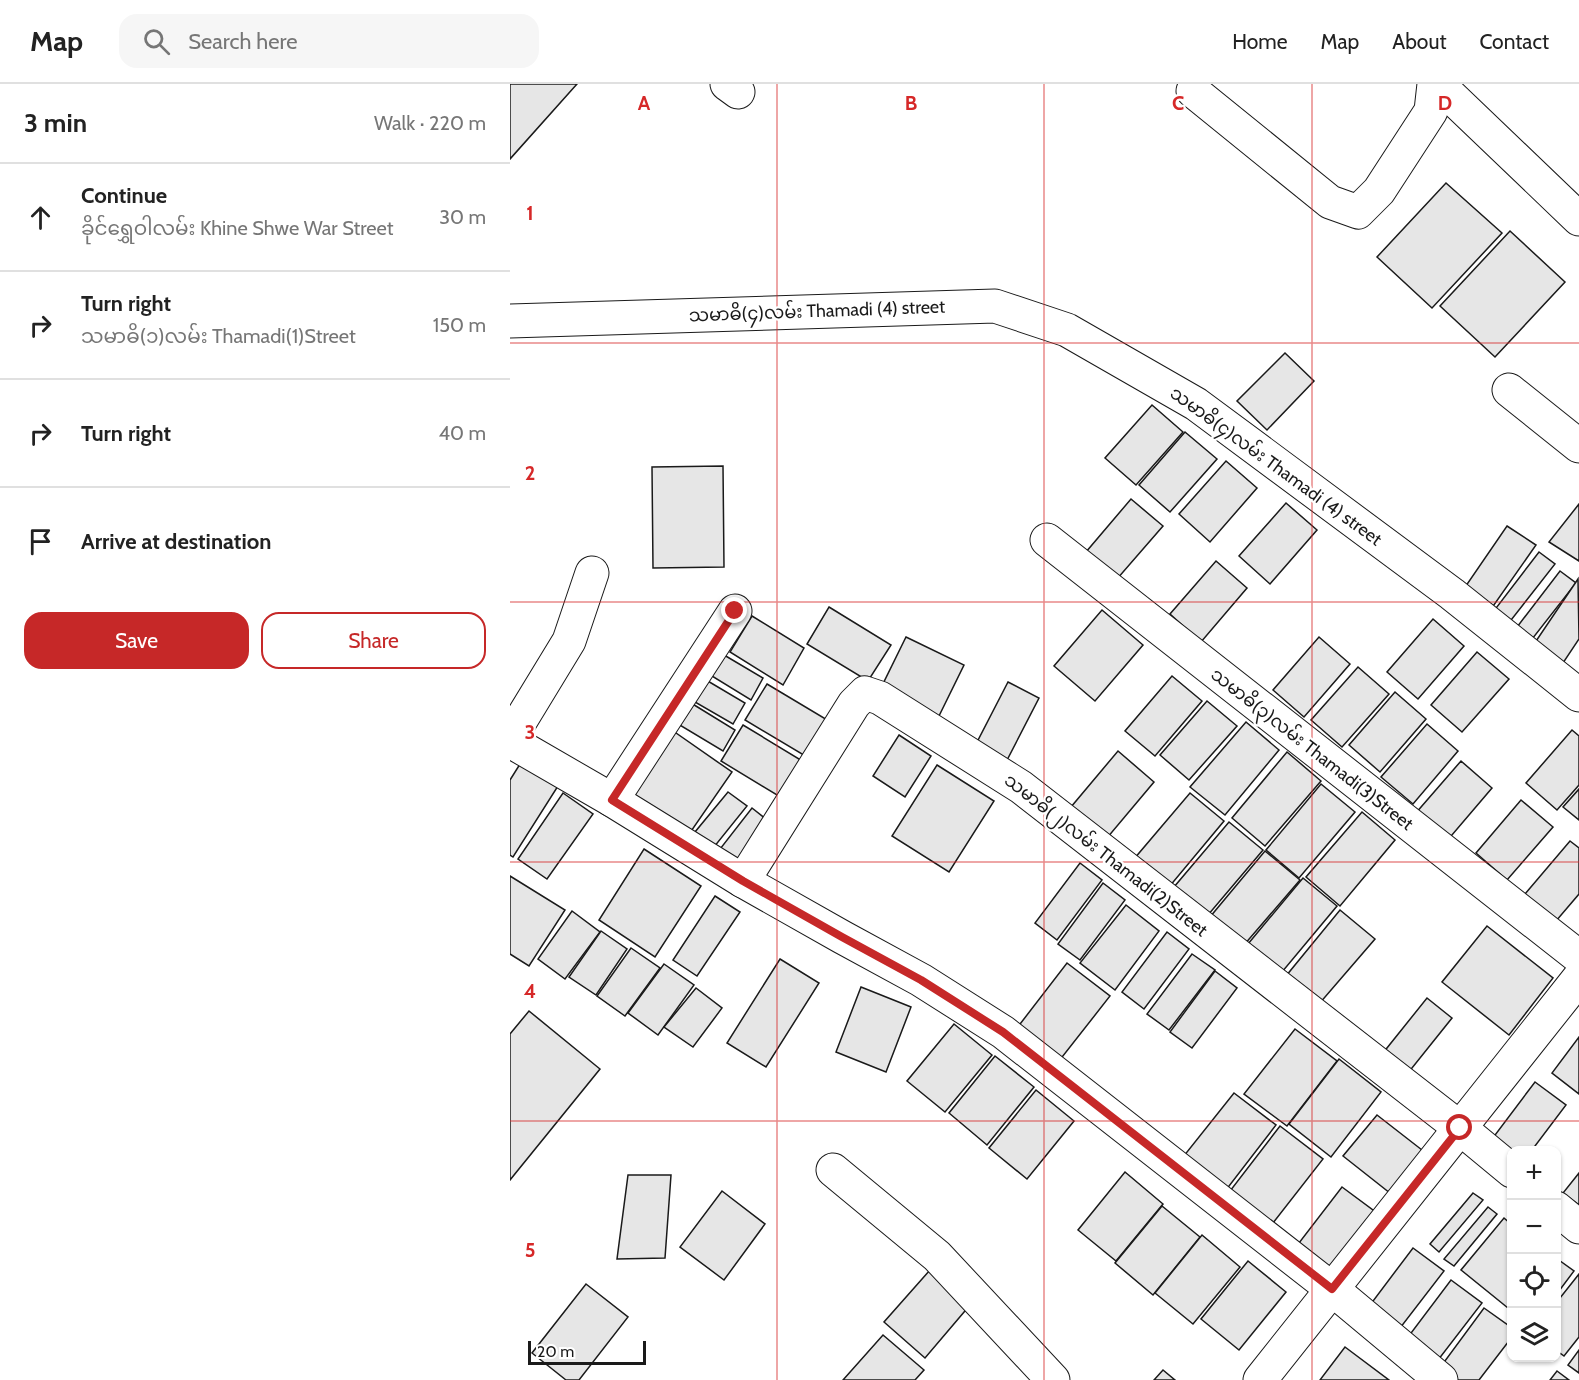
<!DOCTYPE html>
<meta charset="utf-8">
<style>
body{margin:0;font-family:Cabin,"Noto Sans Myanmar",sans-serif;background:#f6f6f6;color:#222}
.controls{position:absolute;right:18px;bottom:18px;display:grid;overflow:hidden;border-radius:12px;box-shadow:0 2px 4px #0004}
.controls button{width:54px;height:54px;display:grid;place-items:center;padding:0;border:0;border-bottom:2px solid #e0e0e0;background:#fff;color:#222;font:30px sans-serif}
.scale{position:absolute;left:18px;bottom:15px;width:118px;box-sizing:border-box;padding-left:6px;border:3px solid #1a1a1a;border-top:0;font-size:16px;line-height:21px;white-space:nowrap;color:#1a1a1a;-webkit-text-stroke:4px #fff;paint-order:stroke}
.stop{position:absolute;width:18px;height:18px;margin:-14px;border:4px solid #c62828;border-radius:50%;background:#fff}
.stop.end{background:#c62828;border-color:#fff;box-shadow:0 2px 6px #0008}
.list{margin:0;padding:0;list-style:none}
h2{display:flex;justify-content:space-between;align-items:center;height:78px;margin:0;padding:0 24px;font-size:26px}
h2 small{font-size:20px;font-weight:400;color:#767676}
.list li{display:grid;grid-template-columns:39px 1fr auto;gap:18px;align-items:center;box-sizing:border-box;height:108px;padding:0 24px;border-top:2px solid #e0e0e0}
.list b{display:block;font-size:22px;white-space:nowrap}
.list p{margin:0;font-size:20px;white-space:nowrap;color:#767676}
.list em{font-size:20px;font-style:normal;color:#767676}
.actions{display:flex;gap:12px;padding:18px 24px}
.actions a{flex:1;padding:14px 0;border:2px solid #c62828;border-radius:18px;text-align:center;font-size:21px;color:#c62828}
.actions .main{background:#c62828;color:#fff}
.icon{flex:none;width:33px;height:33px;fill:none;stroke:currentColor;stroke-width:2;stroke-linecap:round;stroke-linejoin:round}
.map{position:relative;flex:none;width:1069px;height:1296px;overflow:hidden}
header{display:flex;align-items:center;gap:36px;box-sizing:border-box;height:84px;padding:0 30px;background:#fff;border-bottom:2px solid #e0e0e0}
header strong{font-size:28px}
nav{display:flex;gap:33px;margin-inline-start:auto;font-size:21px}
.search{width:420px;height:54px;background:#f6f6f6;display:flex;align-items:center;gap:15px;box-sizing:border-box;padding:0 21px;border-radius:18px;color:#767676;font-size:22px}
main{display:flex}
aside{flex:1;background:#fff}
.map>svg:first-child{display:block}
.building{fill:#e6e6e6;stroke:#1a1a1a;stroke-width:1.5}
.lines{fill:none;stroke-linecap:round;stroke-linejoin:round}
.minor-casing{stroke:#1a1a1a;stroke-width:35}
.minor{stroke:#fff;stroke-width:33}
.route{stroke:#c62828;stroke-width:8}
.grid{fill:none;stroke:#d62828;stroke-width:1.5;stroke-opacity:0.55}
.labels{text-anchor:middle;stroke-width:4.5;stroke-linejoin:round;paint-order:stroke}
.street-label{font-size:18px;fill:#1a1a1a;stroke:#fff}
.grid-label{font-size:20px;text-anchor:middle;font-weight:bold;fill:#d62828;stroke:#fff;stroke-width:4.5;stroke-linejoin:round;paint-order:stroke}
</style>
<header>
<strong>Map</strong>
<div class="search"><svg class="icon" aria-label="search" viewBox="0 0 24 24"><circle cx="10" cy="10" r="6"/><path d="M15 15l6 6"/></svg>Search here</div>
<nav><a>Home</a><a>Map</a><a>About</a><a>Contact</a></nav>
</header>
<main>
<aside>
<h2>3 min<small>Walk · 220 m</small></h2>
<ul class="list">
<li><svg class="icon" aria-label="ahead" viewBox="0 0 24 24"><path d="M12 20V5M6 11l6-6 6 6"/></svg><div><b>Continue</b><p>ခိုင်ရွှေဝါလမ်း Khine Shwe War Street</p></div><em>30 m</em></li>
<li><svg class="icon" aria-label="right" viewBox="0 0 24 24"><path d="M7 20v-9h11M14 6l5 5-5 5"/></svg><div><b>Turn right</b><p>သမာဓိ(၁)လမ်း Thamadi(1)Street</p></div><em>150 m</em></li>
<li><svg class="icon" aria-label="right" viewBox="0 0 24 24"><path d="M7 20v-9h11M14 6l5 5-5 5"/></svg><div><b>Turn right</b></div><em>40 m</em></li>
<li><svg class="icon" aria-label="arrive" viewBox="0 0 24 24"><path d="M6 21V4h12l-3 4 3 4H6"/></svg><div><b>Arrive at destination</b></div></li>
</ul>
<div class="actions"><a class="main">Save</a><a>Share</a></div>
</aside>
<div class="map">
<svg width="1069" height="1296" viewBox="0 0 1069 1296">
<rect width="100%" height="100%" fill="#fff"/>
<g class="building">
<polygon points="0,0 67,0 0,75"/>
<polygon points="936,99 992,149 922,224 867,173"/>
<polygon points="1000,147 1055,198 985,273 930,222"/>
<polygon points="775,269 804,297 757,346 727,317"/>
<polygon points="642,321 673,348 626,401 595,374"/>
<polygon points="675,348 707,375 660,428 629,401"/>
<polygon points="716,377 747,404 700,458 669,430"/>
<polygon points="213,382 214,483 143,484 142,383"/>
<polygon points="621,415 653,442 607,495 576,468"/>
<polygon points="776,419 807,446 760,500 729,472"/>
<polygon points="1069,420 1069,477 1039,458"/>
<polygon points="997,442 1026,461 979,528 951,509"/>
<polygon points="1029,468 1045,480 998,540 983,528"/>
<polygon points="706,477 737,504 691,558 660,530"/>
<polygon points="1050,487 1066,499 1019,559 1004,547"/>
<polygon points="1068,495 1069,555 1051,582 1022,563"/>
<polygon points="319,523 381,561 358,597 297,560"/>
<polygon points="592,526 633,561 585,617 544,582"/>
<polygon points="242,532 294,564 273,601 220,568"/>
<polygon points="923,535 954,562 908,615 877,588"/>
<polygon points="396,553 454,581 426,638 368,610"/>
<polygon points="809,553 840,580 794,633 763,606"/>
<polygon points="209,568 253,594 241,616 197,589"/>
<polygon points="967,568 999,595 952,648 921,621"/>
<polygon points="848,583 879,610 832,663 801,636"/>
<polygon points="662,592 692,617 645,672 615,647"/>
<polygon points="191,593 235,619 223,640 178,614"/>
<polygon points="498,598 529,614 495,680 464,664"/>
<polygon points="257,600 319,637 297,673 235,636"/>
<polygon points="885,608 916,635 870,688 839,661"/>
<polygon points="697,617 727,642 679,696 650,671"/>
<polygon points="181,619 225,646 213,667 168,640"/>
<polygon points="736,638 769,666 715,731 680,703"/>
<polygon points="917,640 948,667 903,720 871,693"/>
<polygon points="233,641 294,678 272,714 211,677"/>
<polygon points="156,642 222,688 175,756 109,711"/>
<polygon points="1062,646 1069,652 1069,701 1047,726 1016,699"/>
<polygon points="389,651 421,672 395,713 363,692"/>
<polygon points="608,667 644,698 597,754 561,723"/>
<polygon points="777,668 811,697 755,762 722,734"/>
<polygon points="951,677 982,704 936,758 905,730"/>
<polygon points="10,680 48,702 3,773 0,771 0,696"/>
<polygon points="427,681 484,717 439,788 382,752"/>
<polygon points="811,700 845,728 789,794 756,766"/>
<polygon points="1069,705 1069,736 1053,723"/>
<polygon points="218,708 237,722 204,763 185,748"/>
<polygon points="53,709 83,730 37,795 8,775"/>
<polygon points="680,709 714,737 659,803 624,775"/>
<polygon points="1011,716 1043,743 997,796 966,769"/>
<polygon points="242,724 261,739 229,780 210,765"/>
<polygon points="852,728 885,756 830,822 796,793"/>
<polygon points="719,738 753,766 698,831 664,803"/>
<polygon points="1060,757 1069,764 1069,810 1046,837 1015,810"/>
<polygon points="134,765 191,802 145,873 89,836"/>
<polygon points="755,767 790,796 734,861 700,833"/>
<polygon points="570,779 592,796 547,856 525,839"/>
<polygon points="0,792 55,826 19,882 0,870"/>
<polygon points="793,794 827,822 772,888 738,860"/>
<polygon points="593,799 615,816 570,876 548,860"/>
<polygon points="205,812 230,828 187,892 163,876"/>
<polygon points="616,821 649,847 605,906 570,879"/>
<polygon points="830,826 865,855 809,920 776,892"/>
<polygon points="62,827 90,848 55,895 28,875"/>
<polygon points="977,842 1043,894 999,951 932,898"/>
<polygon points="91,847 117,865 86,911 59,893"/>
<polygon points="657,848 679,865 634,925 612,908"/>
<polygon points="121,864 150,884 115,932 87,912"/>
<polygon points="682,870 705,886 659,946 637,930"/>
<polygon points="270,875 309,899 256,983 217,959"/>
<polygon points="557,879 600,912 549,977 507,944"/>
<polygon points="154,880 184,901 148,951 118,929"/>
<polygon points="705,887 727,904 682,964 660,948"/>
<polygon points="351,903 401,923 376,988 326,968"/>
<polygon points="186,904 212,924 183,963 154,943"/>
<polygon points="917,914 942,934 894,994 869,974"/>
<polygon points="19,927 90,985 0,1096 0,950"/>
<polygon points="444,940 482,971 435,1028 397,997"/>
<polygon points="785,945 827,977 777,1042 734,1010"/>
<polygon points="1069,953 1069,1010 1042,989"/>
<polygon points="485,972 524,1003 477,1061 439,1029"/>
<polygon points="829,975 871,1008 821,1073 779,1040"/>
<polygon points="1025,998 1056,1021 1022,1066 1002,1066 979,1059"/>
<polygon points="526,1006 564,1037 517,1095 479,1064"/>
<polygon points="724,1009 766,1041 716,1106 673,1073"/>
<polygon points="867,1031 921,1073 885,1113 833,1072"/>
<polygon points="770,1042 813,1075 763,1139 720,1107"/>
<polygon points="615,1088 653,1120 606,1177 568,1146"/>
<polygon points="1069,1089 1069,1121 1053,1109"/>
<polygon points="118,1091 161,1091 155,1174 107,1175"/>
<polygon points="832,1103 875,1135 824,1200 782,1168"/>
<polygon points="212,1107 255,1140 214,1196 170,1163"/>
<polygon points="963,1109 973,1116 929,1168 920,1160"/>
<polygon points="652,1122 690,1153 643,1211 605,1179"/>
<polygon points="978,1123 987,1130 944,1182 934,1175"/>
<polygon points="994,1134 1002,1141 1002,1219 998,1224 951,1186"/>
<polygon points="692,1151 730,1183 683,1240 645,1209"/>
<polygon points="903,1164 934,1187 887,1248 857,1225"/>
<polygon points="1046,1174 1064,1187 1046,1211"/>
<polygon points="738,1177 776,1208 729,1266 691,1235"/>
<polygon points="420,1186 460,1221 415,1274 374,1238"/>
<polygon points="1069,1190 1069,1253 1054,1272 1046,1266 1046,1219"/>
<polygon points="941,1196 972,1219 925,1280 895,1257"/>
<polygon points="76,1200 118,1233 69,1296 56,1296 22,1269"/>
<polygon points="974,1224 1002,1244 1002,1253 969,1296 944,1296 929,1285"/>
<polygon points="373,1251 414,1286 405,1296 333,1296"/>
<polygon points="835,1263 879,1296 810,1296"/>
<polygon points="1069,1266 1069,1289 1058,1281"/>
<polygon points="653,1286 665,1296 644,1296"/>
<polygon points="1047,1287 1059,1296 1040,1296"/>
</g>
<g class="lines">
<defs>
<g id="minor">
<polyline points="217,0 228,8"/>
<polyline points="928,0 1069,135"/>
<polyline points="683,7 820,118 848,128 869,107 921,27 924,0"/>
<polyline points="0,237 485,222 557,246 686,320 942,510 1069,611"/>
<polyline points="999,306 1069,362"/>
<polyline points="537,456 1069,873"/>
<polyline points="0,654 59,557 82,489"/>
<polyline points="0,657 102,716 233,797 332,853 411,896 493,948 822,1205 931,1296"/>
<polyline points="102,716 225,527"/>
<polyline points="233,797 344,620 355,609 370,614 511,703 950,1044 1002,1087"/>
<polyline points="323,1086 427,1172 543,1296"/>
<polyline points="1046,1124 1069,1143"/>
<polyline points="750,1296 1069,894"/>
</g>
</defs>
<use href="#minor" class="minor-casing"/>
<use href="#minor" class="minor"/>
</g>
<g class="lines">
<polyline class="route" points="225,527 102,716 233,797 332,853 411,896 493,948 822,1205 950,1044"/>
</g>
<path class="grid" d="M 267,0 L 267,1296M 534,0 L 534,1296M 802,0 L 802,1296M 0,259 L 1069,259M 0,518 L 1069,518M 0,778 L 1069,778M 0,1037 L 1069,1037"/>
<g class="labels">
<g class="street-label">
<text transform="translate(307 227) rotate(-2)" y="6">သမာဓိ(၄)လမ်း Thamadi (4) street</text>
<text transform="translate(766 382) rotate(36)" y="6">သမာဓိ(၄)လမ်း Thamadi (4) street</text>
<text transform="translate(802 665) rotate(38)" y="6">သမာဓိ(၃)လမ်း Thamadi(3)Street</text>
<text transform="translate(596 771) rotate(38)" y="6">သမာဓိ(၂)လမ်း Thamadi(2)Street</text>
</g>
</g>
<g class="grid-label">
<text x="134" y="26">A</text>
<text x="401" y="26">B</text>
<text x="668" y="26">C</text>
<text x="935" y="26">D</text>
<text x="20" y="136">1</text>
<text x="20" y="396">2</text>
<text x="20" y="655">3</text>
<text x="20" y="914">4</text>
<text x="20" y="1173">5</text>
</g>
</svg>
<div class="controls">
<button>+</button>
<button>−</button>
<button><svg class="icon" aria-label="locate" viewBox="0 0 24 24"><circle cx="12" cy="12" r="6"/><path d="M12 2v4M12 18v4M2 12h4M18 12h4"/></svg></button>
<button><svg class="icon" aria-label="layers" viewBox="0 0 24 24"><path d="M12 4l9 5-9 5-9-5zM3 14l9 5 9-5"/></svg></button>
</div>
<div class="scale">20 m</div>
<div class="stop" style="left:950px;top:1044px"></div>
<div class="stop end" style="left:225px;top:527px"></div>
</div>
</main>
